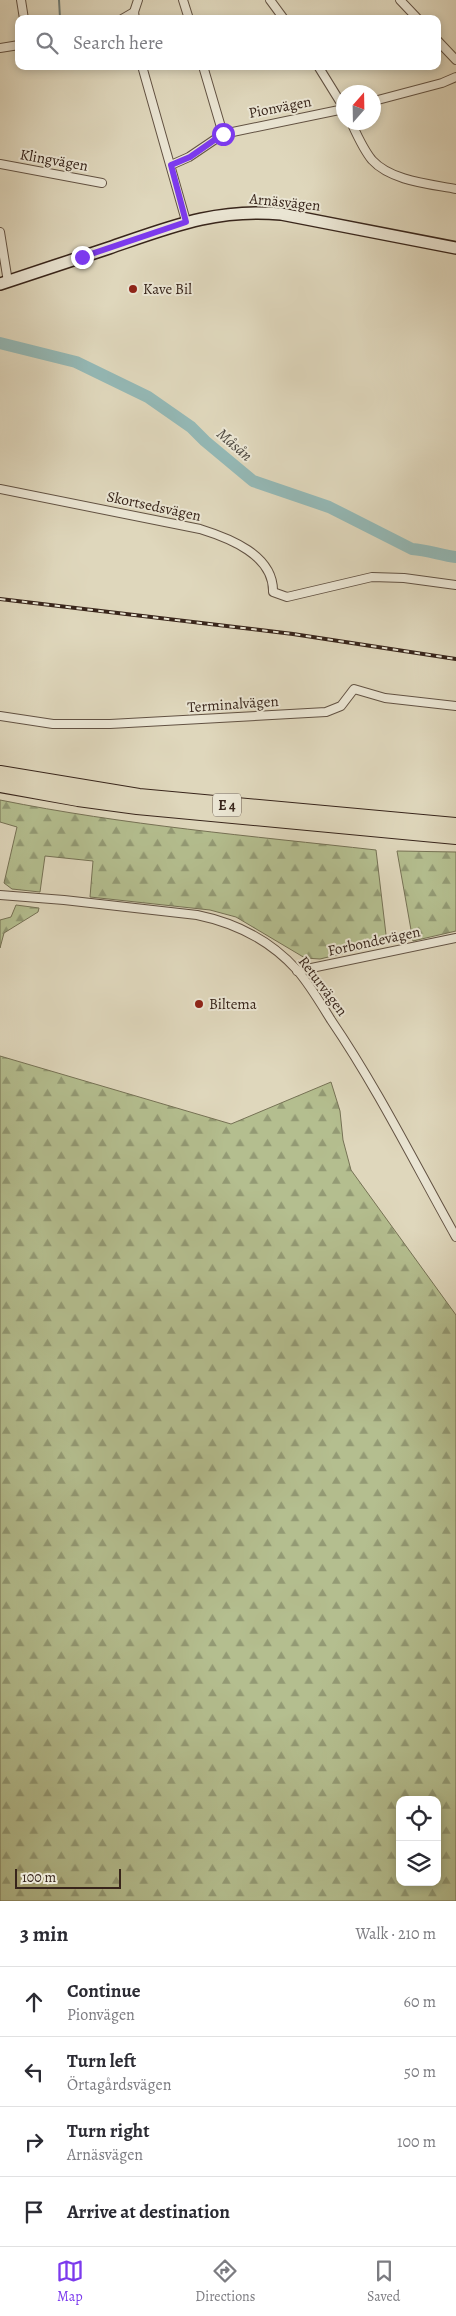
<!DOCTYPE html>
<meta charset="utf-8">
<style>
body{margin:0;font-family:Alegreya,serif;background:#f2f2f3;color:#2b2b33}
.controls{position:absolute;right:15px;bottom:15px;display:grid;overflow:hidden;border-radius:10px;box-shadow:0 2px 8px #0003}
.controls button{width:45px;height:45px;display:grid;place-items:center;padding:0;border:0;border-bottom:1px solid #e1e1e2;background:#fff;color:#2b2b33;font:25px sans-serif}
.compass{position:absolute;left:336px;top:85px;width:45px;height:45px;border-radius:50%;background:#fff;box-shadow:0 2px 8px #0003;rotate:20deg}
.scale{position:absolute;left:15px;bottom:12px;width:106px;box-sizing:border-box;padding-left:5px;border:2px solid #38251b;border-top:0;font-size:14px;line-height:18px;white-space:nowrap;color:#38251b;-webkit-text-stroke:4px #eae5d3;paint-order:stroke}
.stop{position:absolute;width:15px;height:15px;margin:-11px;border:4px solid #7c3aed;border-radius:50%;background:#fff}
.stop.end{background:#7c3aed;border-color:#fff;box-shadow:0 1px 5px #0008}
.list{margin:0;padding:0;list-style:none}
h2{display:flex;justify-content:space-between;align-items:center;height:65px;margin:0;padding:0 20px;font-size:21px}
h2 small{font-size:16px;font-weight:400;color:#7c7c81}
.list li{display:grid;grid-template-columns:32px 1fr auto;gap:15px;align-items:center;box-sizing:border-box;height:70px;padding:0 20px;border-top:1px solid #e1e1e2}
.list b{display:block;font-size:19px;white-space:nowrap}
.list p{margin:0;font-size:16px;white-space:nowrap;color:#7c7c81}
.list em{font-size:16px;font-style:normal;color:#7c7c81}
.icon{flex:none;width:28px;height:28px;fill:none;stroke:currentColor;stroke-width:2;stroke-linecap:round;stroke-linejoin:round}
.map{position:relative;flex:none;width:456px;height:1901px;overflow:hidden}
.search{position:absolute;background:#fff;box-shadow:0 2px 8px #0003;left:15px;right:15px;top:15px;height:55px;display:flex;align-items:center;gap:12px;box-sizing:border-box;padding:0 18px;border-radius:10px;color:#7c7c81;font-size:19px}
.sheet{height:345px;background:#fff}
nav{display:flex;justify-content:space-around;align-items:center;box-sizing:border-box;height:70px;border-top:1px solid #e1e1e2;background:#fff;font-size:14px;color:#7c7c81}
nav a{display:grid;justify-items:center;gap:2px}
nav .on{color:#7c3aed}
.map>svg:first-child{display:block}
.forest{fill:url(#forest-firs);stroke:#767255;fill-rule:evenodd}
.lines{fill:none;stroke-linecap:round;stroke-linejoin:round}
.stream{stroke:#6f7d77;stroke-width:2}
.river{stroke:#94b8b5;stroke-width:12}
.street-casing{stroke:#625243;stroke-width:10}
.secondary-casing{stroke:#38251b;stroke-width:14}
.highway-casing{stroke:#38251b;stroke-width:16}
.street{stroke:#eae5d3;stroke-width:8}
.secondary{stroke:#eae5d3;stroke-width:11}
.highway{stroke:#dfd7bc;stroke-width:14}
.rail-casing{stroke:#38251b;stroke-width:4}
.rail{stroke:#eae5d3;stroke-width:2;stroke-dasharray:5.5;stroke-linecap:butt}
.route{stroke:#7c3aed;stroke-width:6}
.poi-dot{fill:#8f2418;stroke:#eae5d3;stroke-width:2}
.labels{text-anchor:middle;stroke-width:4;stroke-linejoin:round;paint-order:stroke}
.shield{fill:#eae5d3;stroke:#6d5f52;stroke-width:1}
.shield-label{font-size:14px;font-weight:bold;fill:#38251b}
.street-label{font-size:15px;fill:#38251b;stroke:#eae5d3}
.poi-label{font-size:15px;fill:#38251b;stroke:#eae5d3;text-anchor:start}
.water-label{font-size:16px;font-style:italic;fill:#4f4a42;stroke:#eae5d3}
</style>
<div class="map">
<svg width="456" height="1901" viewBox="0 0 456 1901">
<defs>
<pattern id="forest-firs" width="22" height="20" patternUnits="userSpaceOnUse" patternTransform="scale(1.25)"><rect width="22" height="20" fill="#b4be8f"/><path d="M5 1l3.5 6h-7zM16 11l3.5 6h-7z" fill="#939a74"/></pattern>
</defs>
<rect width="100%" height="100%" fill="#dfd7bc"/>
<filter id="stains"><feTurbulence type="fractalNoise" baseFrequency=".004" numOctaves="4"/><feColorMatrix values="0 0 0 0 .2 0 0 0 0 .09 0 0 0 0 .02 0 0 0 .5 -.17"/></filter>
<radialGradient id="worn" r=".72"><stop offset=".6" stop-color="#630" stop-opacity="0"/><stop offset="1" stop-color="#630" stop-opacity=".3"/></radialGradient>
<g class="forest">
<path d="M 0,800 C 124,825 251,836 376,850 L 387,943 L 320,959 L 305,958 L 236,917 L 210,910 L 90,897 L 93,861 L 45,856 L 40,892 L 12,889 L 4,883 L 17,827 L 0,822 Z"/>
<polygon points="397,851 456,852 456,931 413,941"/>
<polygon points="16,905 39,908 38,912 4,933 0,948 0,920 11,917"/>
<path d="M 0,1056 L 231,1124 L 331,1082 L 340,1111 L 343,1140 L 351,1170 L 456,1315 L 456,1901 L 0,1901 ZM 400,1800 L 437,1800 L 437,1882 L 400,1882 Z"/>
</g>
<g class="lines">
<polyline class="stream" points="59,0 60,18"/>
<path class="river" d="M 0,343 L 76,362 L 148,397 L 191,427 L 205,441 L 253,481 L 329,507 L 412,549 C 427,550 441,555 456,557"/>
<defs>
<g id="street">
<polyline points="21,0 24,19"/>
<polyline points="183,0 189,19"/>
<polyline points="270,0 284,19"/>
<polyline points="400,0 418,19"/>
<polyline points="122,19 134,12"/>
<polyline points="135,19 134,12 138,0"/>
<polyline points="437,40 456,60"/>
<polyline points="0,48 19,45"/>
<polyline points="142,66 186,221"/>
<polyline points="203,66 223,134"/>
<polyline points="318,66 344,108"/>
<polyline points="374,101 442,83 456,77"/>
<path d="M 351,122 C 357,135 363,149 372,160 C 391,181 430,184 456,189"/>
<polyline points="0,164 102,183"/>
<polyline points="171,165 189,157 223,134 344,109"/>
<polyline points="0,232 8,282"/>
<path d="M 0,489 L 200,529 C 229,538 274,555 273,592 L 287,597 L 372,577 L 404,578 L 456,585"/>
<polyline points="0,716 53,724 110,724 326,712 341,706 354,689 385,698 456,706"/>
<path d="M 0,895 L 64,900 L 197,915 C 236,923 270,940 297,970 C 310,985 321,1004 331,1020 C 378,1089 415,1164 456,1237"/>
<polyline points="297,971 456,938"/>
</g>
<path id="secondary" d="M 0,284 C 36,272 73,260 109,248 C 170,227 216,208 281,214 L 456,248"/>
<g id="highway">
<polyline points="0,773 139,796 456,825"/>
<polyline points="0,785 78,799 137,807 456,837"/>
</g>
</defs>
<use href="#street" class="street-casing"/>
<use href="#secondary" class="secondary-casing"/>
<use href="#highway" class="highway-casing"/>
<use href="#street" class="street"/>
<use href="#secondary" class="secondary"/>
<use href="#highway" class="highway"/>
<defs>
<polyline id="rail" points="0,599 293,634 456,659"/>
</defs>
<use href="#rail" class="rail-casing"/>
<use href="#rail" class="rail"/>
</g>
<g class="lines">
<polyline class="route" points="82,257 186,222 171,165 190,157 223,134"/>
</g>
<g class="poi-dot">
<circle cx="133" cy="289" r="5"/>
<circle cx="199" cy="1004" r="5"/>
</g>
<g class="labels">
<rect class="shield" x="213" y="793.5" width="28" height="23" rx="4"/>
<g class="shield-label">
<text x="227" y="810">E 4</text>
</g>
<g class="street-label">
<text transform="translate(280 107) rotate(-11)" y="5">Pionvägen</text>
<text transform="translate(54 160) rotate(10)" y="5">Klingvägen</text>
<text transform="translate(285 202) rotate(6)" y="5">Arnäsvägen</text>
<text transform="translate(154 506) rotate(12)" y="5">Skortsedsvägen</text>
<text transform="translate(233 704) rotate(-4)" y="5">Terminalvägen</text>
<text transform="translate(374 941) rotate(-12)" y="5">Forbondevägen</text>
<text transform="translate(323 986) rotate(53)" y="5">Returvägen</text>
</g>
<g class="poi-label">
<text x="143" y="294">Kave Bil</text>
<text x="209" y="1009">Biltema</text>
</g>
<g class="water-label">
<text transform="translate(235 444) rotate(41)" y="6">Måsån</text>
</g>
</g>
<rect width="100%" height="100%" filter="url(#stains)"/>
<rect width="100%" height="100%" fill="url(#worn)"/>
</svg>
<div class="controls">
<button><svg class="icon" aria-label="locate" viewBox="0 0 24 24"><circle cx="12" cy="12" r="6"/><path d="M12 2v4M12 18v4M2 12h4M18 12h4"/></svg></button>
<button><svg class="icon" aria-label="layers" viewBox="0 0 24 24"><path d="M12 4l9 5-9 5-9-5zM3 14l9 5 9-5"/></svg></button>
</div>
<svg class="compass" viewBox="-18 -18 36 36"><path d="M0-13l5 13h-10z" fill="#e53935"/><path d="M0 13l5-13h-10z" fill="#7c7c81"/></svg>
<div class="scale">100 m</div>
<div class="stop" style="left:223px;top:134px"></div>
<div class="stop end" style="left:82px;top:257px"></div>
<div class="search"><svg class="icon" aria-label="search" viewBox="0 0 24 24"><circle cx="10" cy="10" r="6"/><path d="M15 15l6 6"/></svg>Search here</div>
</div>
<section class="sheet">
<h2>3 min<small>Walk · 210 m</small></h2>
<ul class="list">
<li><svg class="icon" aria-label="ahead" viewBox="0 0 24 24"><path d="M12 20V5M6 11l6-6 6 6"/></svg><div><b>Continue</b><p>Pionvägen</p></div><em>60 m</em></li>
<li><svg class="icon" aria-label="left" viewBox="0 0 24 24"><path d="M17 20v-9H6M10 6l-5 5 5 5"/></svg><div><b>Turn left</b><p>Örtagårdsvägen</p></div><em>50 m</em></li>
<li><svg class="icon" aria-label="right" viewBox="0 0 24 24"><path d="M7 20v-9h11M14 6l5 5-5 5"/></svg><div><b>Turn right</b><p>Arnäsvägen</p></div><em>100 m</em></li>
<li><svg class="icon" aria-label="arrive" viewBox="0 0 24 24"><path d="M6 21V4h12l-3 4 3 4H6"/></svg><div><b>Arrive at destination</b></div></li>
</ul>
</section>
<nav>
<a class="on"><svg class="icon" aria-label="map" viewBox="0 0 24 24"><path d="M3 6l6-2 6 2 6-2v14l-6 2-6-2-6 2zM9 4v14M15 6v14"/></svg>Map</a>
<a><svg class="icon" aria-label="directions" viewBox="0 0 24 24"><path d="M12 3l9 9-9 9-9-9zM9 14v-3h6M13 9l2 2-2 2"/></svg>Directions</a>
<a><svg class="icon" aria-label="saved" viewBox="0 0 24 24"><path d="M7 4h10v16l-5-4-5 4z"/></svg>Saved</a>
</nav>
